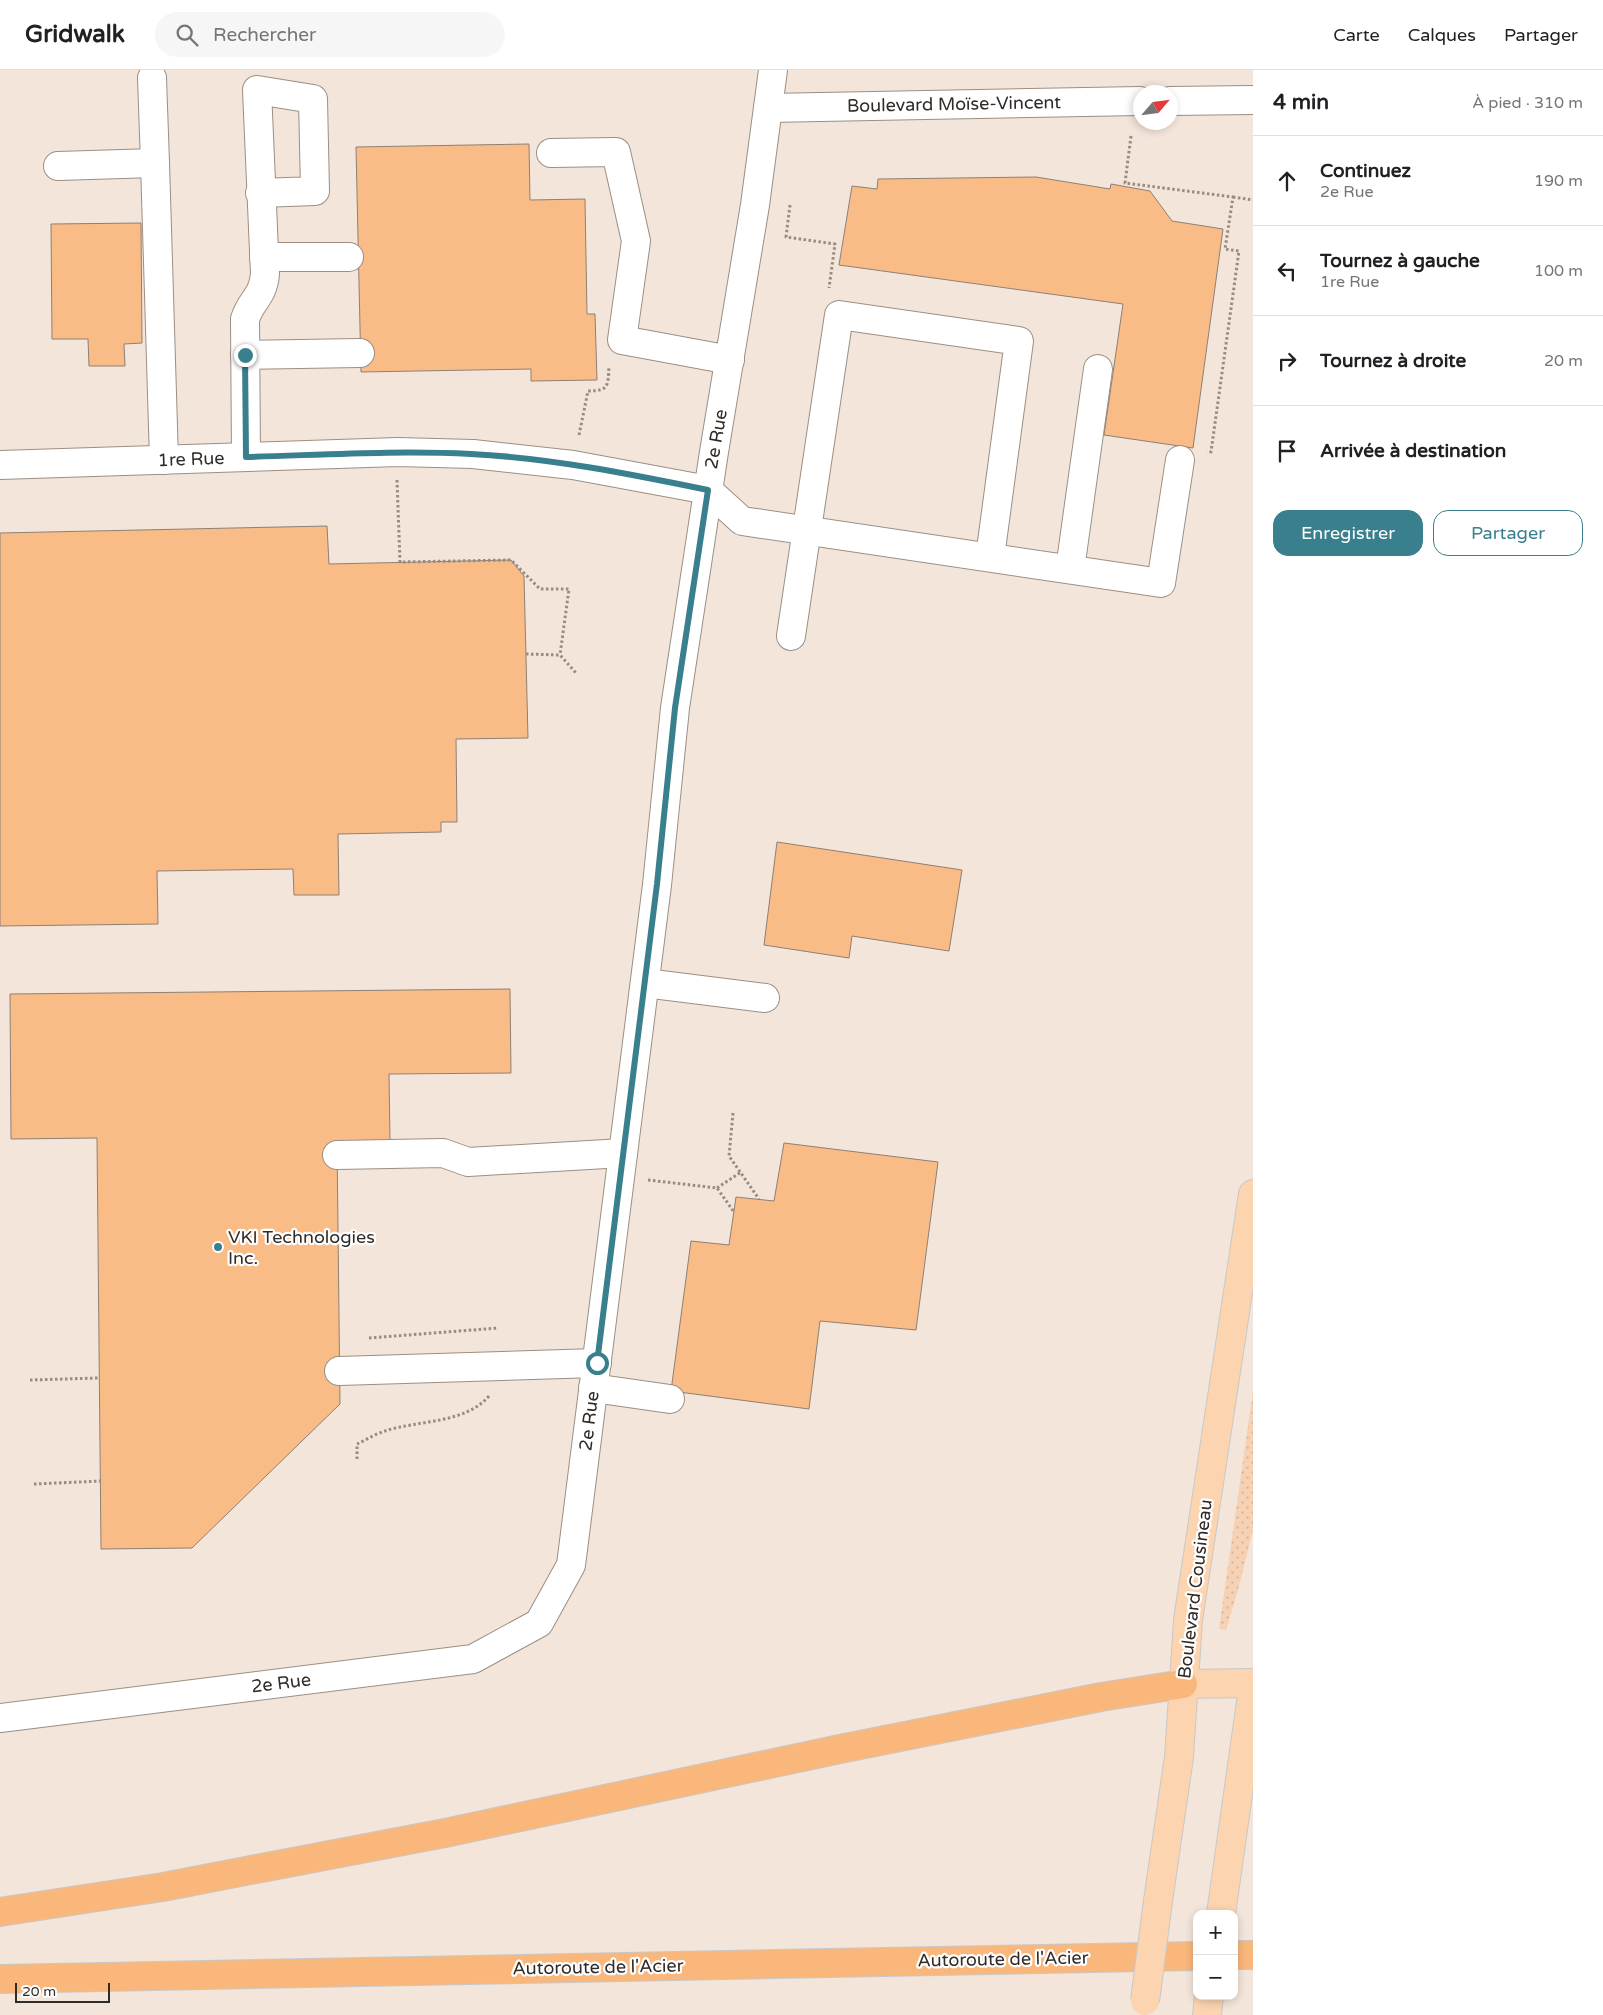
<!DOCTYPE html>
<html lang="fr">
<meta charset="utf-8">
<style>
body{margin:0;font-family:"Varela Round",sans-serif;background:#f6f6f6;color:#202124}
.controls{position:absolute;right:15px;bottom:15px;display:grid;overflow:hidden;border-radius:10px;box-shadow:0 2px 8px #0003}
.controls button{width:45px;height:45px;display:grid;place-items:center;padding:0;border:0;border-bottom:1px solid #e0e0e0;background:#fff;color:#202124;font:25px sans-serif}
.compass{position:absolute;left:1133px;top:15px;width:45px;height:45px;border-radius:50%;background:#fff;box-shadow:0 2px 8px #0003;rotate:62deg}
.scale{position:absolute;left:15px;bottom:12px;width:95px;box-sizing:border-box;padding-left:5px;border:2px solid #302b27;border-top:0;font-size:14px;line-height:18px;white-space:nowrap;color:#302b27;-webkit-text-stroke:4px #fff;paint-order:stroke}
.stop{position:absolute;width:15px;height:15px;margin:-11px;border:4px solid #3a7f8d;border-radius:50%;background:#fff}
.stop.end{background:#3a7f8d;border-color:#fff;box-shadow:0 1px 5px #0008}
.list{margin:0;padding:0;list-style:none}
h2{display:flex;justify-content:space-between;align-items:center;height:65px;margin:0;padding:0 20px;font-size:21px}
h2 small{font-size:16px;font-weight:400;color:#757577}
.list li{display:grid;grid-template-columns:32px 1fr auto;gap:15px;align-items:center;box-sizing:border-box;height:90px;padding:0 20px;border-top:1px solid #e0e0e0}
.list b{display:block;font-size:19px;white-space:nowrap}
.list p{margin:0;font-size:16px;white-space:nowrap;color:#757577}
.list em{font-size:16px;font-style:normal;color:#757577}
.actions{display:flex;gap:10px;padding:15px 20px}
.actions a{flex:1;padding:11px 0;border:1px solid #3a7f8d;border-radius:15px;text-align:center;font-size:18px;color:#3a7f8d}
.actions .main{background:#3a7f8d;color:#fff}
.icon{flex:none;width:28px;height:28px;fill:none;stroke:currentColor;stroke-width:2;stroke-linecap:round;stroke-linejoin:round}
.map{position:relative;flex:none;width:1253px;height:1945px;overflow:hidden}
header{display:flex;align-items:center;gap:30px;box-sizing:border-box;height:70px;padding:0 25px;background:#fff;border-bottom:1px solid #e0e0e0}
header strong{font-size:24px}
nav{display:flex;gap:28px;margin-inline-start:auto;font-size:18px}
.search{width:350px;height:45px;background:#f6f6f6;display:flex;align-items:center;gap:12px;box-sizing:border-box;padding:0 18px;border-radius:28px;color:#757577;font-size:19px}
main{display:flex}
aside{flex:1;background:#fff}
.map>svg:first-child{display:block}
.grass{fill:url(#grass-dots)}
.building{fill:#fabc87;stroke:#8c8076}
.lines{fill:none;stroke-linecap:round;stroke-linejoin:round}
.minor-casing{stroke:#9b8f84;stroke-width:30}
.major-casing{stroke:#c9c8c7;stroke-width:30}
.highway-casing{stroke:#c9c8c7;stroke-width:30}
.path{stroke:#968c84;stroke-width:3;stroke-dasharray:2.5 2.5;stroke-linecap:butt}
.minor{stroke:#fff;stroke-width:28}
.major{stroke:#fcd4b0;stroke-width:28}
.highway{stroke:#fab77c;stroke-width:28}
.major-bridge-casing{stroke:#c9c8c7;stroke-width:30;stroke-linecap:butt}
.major-bridge{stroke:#fcd4b0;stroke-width:28}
.route{stroke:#3a7f8d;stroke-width:6}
.poi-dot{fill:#3a7f8d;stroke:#fff;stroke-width:2}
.labels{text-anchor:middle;stroke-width:4.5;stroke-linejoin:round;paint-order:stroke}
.street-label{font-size:18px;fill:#302b27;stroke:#fff}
.poi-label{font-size:18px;fill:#302b27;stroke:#fff;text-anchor:start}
</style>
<header>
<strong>Gridwalk</strong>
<div class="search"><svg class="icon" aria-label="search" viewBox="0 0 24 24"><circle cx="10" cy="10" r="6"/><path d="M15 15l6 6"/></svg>Rechercher</div>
<nav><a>Carte</a><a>Calques</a><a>Partager</a></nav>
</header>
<main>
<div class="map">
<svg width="1253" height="1945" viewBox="0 0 1253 1945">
<defs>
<pattern id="grass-dots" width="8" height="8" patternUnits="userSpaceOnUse" patternTransform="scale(1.25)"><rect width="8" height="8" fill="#f6d1b3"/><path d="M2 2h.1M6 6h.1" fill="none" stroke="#d3b49a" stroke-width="1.8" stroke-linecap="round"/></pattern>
</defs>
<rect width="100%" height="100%" fill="#f3e5da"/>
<polygon class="grass" points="1253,1321 1253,1460 1238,1520 1226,1560 1219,1559"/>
<g class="building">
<polygon points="529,74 530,130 585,129 587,244 595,244 597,310 531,311 531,299 361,302 356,77"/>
<polygon points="1036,107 1110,119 1111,114 1150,121 1172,151 1223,159 1193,378 1104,365 1123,234 839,195 852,116 877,119 878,109"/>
<polygon points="141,153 142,273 124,274 125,296 89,296 88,269 52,269 51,154"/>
<polygon points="327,456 329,494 511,490 524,506 528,668 456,669 457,752 441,752 441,762 338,764 339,825 294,825 293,799 157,801 158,854 0,856 0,463"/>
<polygon points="777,772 962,800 949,881 852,866 849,888 764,875"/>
<polygon points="510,919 511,1003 389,1004 390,1071 337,1071 340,1334 192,1478 101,1479 97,1068 11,1069 10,924"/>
<polygon points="784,1073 938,1092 916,1260 820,1251 809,1339 671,1321 691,1171 729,1175 736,1127 774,1131"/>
</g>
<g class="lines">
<defs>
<g id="minor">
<polyline points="152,8 155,93"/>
<polyline points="1170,31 1253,30"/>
<polyline points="768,38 1140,31"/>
<polyline points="551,83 616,82 636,171 622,270 730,290"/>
<polyline points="58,96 155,93 164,390"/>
<polyline points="264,187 349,187"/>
<polyline points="245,285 360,283"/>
<path d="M 246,387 L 245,249 C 251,230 263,227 265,204 L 257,20 L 313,29 L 315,121 L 260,123"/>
<polyline points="0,395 398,382 473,384 573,395 708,420 742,451 1161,513 1180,390"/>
<polyline points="1070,499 1098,299"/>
<polyline points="791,566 839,245 1019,271 990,487"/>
<polyline points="645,913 765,928"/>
<polyline points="337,1085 443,1083 468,1092 623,1083"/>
<polyline points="339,1301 597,1293"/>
<polyline points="593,1318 670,1329"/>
<polyline points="0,1648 473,1589 539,1553 571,1495 657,815 675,638 714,382 755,135 773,0"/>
</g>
<g id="major">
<polyline points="1183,1614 1253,1613"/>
<polyline points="1158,1831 1179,1687 1188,1550 1253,1124"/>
<polyline points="1221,1844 1253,1618"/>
<polyline points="1207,1945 1209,1926"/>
</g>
<g id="highway">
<polyline points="0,1842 163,1817 272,1796 445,1763 840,1679 1101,1627 1183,1614"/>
<polyline points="1234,1885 1253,1885"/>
<polyline points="0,1909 1197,1886"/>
</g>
</defs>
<use href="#minor" class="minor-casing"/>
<use href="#major" class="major-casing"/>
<use href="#highway" class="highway-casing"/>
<g class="path">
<polyline points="1131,66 1125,113 1233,127 1225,179 1239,181 1211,382 1207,381"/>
<polyline points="1233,127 1253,130"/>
<polyline points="790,135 786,167 835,174 829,218"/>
<path d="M 579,365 L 588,321 C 609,321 608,316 609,296"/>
<polyline points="397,410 400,492 511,490 540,519 569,519 560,585"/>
<polyline points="526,584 560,585 576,603"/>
<polyline points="733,1043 729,1086 759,1129"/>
<polyline points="648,1110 717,1118 734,1142"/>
<polyline points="717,1118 741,1102"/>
<polyline points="369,1268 498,1258"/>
<polyline points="30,1310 99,1308"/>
<path d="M 357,1389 L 357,1374 C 366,1370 375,1364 385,1361 C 418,1350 465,1354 489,1326"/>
<polyline points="34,1414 101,1411"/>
</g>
<use href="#minor" class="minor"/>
<use href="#major" class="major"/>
<use href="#highway" class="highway"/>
<defs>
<polyline id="major-bridge" points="1145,1931 1158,1831"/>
</defs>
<use href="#major-bridge" class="major-bridge-casing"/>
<use href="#major-bridge" class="major-bridge"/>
</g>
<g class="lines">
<path class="route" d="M 245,285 L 246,387 C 321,385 396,380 471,384 C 551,388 630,404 708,420 L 675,638 L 657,814 L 597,1293"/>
</g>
<circle class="poi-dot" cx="218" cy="1177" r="5"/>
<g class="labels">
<g class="street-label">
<text transform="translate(954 34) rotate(-1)" y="6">Boulevard Moïse-Vincent</text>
<text transform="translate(716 369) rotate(-80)" y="6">2e Rue</text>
<text transform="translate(191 389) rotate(-2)" y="6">1re Rue</text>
<text transform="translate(589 1351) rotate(-83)" y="6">2e Rue</text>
<text transform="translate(1195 1519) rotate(-83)" y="6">Boulevard Cousineau</text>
<text transform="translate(281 1613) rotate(-7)" y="6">2e Rue</text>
<text transform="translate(1003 1889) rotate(-1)" y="6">Autoroute de l'Acier</text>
<text transform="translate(598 1897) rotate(-1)" y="6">Autoroute de l'Acier</text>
</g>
<g class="poi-label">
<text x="228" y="1173">VKI Technologies<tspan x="228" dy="21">Inc.</tspan></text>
</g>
</g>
</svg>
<div class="controls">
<button>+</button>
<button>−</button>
</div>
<svg class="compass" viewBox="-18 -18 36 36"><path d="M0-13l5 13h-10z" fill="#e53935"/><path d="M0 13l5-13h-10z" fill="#757577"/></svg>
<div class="scale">20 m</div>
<div class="stop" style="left:597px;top:1293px"></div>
<div class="stop end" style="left:245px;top:285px"></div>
</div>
<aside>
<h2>4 min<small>À pied · 310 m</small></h2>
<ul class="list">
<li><svg class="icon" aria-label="ahead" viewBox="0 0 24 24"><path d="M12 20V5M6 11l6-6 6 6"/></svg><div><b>Continuez</b><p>2e Rue</p></div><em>190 m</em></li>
<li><svg class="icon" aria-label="left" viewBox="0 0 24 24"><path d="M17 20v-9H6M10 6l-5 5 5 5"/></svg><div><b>Tournez à gauche</b><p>1re Rue</p></div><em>100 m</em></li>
<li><svg class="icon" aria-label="right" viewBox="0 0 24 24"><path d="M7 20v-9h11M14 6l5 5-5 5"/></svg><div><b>Tournez à droite</b></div><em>20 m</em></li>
<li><svg class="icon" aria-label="arrive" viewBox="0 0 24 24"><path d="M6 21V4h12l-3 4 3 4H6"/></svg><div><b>Arrivée à destination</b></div></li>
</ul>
<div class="actions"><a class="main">Enregistrer</a><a>Partager</a></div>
</aside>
</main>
